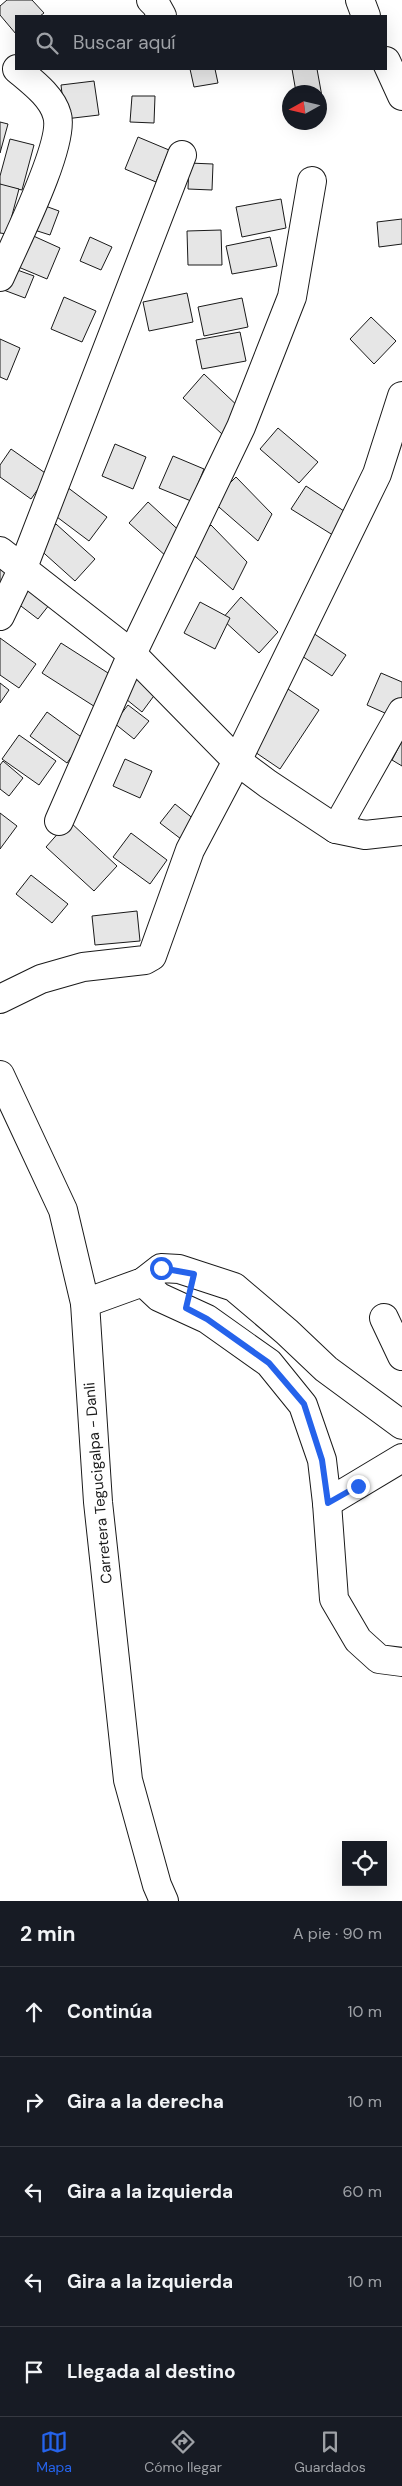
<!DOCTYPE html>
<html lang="es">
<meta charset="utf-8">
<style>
body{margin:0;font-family:"DM Sans",sans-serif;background:#20242c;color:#f1f3f6}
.controls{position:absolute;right:15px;bottom:15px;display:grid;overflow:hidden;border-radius:0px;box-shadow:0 5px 20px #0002}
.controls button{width:45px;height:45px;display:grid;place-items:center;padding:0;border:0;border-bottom:1px solid #363941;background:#171b24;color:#f1f3f6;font:25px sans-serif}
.compass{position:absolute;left:282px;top:85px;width:45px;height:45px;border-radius:50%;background:#171b24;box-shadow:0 5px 20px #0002;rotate:262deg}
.stop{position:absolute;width:15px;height:15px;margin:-11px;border:4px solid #2563eb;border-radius:50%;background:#fff}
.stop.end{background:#2563eb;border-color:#fff;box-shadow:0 1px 5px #0008}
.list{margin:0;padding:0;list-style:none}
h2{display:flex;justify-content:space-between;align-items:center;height:65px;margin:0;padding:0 20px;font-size:21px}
h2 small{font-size:16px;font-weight:400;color:#9ea1a6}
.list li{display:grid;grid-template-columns:32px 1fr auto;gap:15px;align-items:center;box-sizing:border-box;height:90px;padding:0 20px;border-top:1px solid #363941}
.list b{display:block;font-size:19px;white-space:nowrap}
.list em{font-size:16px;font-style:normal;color:#9ea1a6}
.icon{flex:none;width:28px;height:28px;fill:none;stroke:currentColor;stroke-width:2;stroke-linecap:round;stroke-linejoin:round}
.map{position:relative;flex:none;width:402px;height:1901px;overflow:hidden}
.search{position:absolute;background:#171b24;box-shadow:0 5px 20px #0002;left:15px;right:15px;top:15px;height:55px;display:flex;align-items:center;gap:12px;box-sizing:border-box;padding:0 18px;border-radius:0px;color:#9ea1a6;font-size:19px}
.sheet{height:515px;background:#171b24}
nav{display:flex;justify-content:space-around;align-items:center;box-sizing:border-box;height:70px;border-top:1px solid #363941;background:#171b24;font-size:14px;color:#9ea1a6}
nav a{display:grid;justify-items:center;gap:2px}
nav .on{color:#2563eb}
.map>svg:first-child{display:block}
.building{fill:#e6e6e6;stroke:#1a1a1a}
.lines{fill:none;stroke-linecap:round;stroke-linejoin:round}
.minor-casing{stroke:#1a1a1a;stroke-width:30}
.highway-casing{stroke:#1a1a1a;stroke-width:30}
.minor{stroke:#fff;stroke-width:28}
.highway{stroke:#fff;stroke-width:28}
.route{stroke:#2563eb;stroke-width:6}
.labels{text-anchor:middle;stroke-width:4;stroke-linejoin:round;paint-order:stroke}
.street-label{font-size:15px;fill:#1a1a1a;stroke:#fff}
</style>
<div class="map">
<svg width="402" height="1901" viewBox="0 0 402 1901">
<rect width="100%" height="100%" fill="#fff"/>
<g class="building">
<polygon points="7,0 32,0 44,13 40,16 16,16 16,34 0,15 0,6"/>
<polygon points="190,69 215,69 218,83 194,87"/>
<polygon points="292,69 317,69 323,102 320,102 320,92 296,92"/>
<polygon points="94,81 99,115 65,119 61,85"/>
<polygon points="132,96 155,96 154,123 130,122"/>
<polygon points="0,122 8,124 0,153"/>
<polygon points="138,137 169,150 156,182 125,169"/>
<polygon points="10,139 34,145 22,190 0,185 0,176"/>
<polygon points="189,163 213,164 212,190 188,189"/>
<polygon points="0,184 19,189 7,234 0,233"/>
<polygon points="281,199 286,228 242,237 236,207"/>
<polygon points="37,203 59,211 50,235 28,228"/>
<polygon points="402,219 402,244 379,247 377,222"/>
<polygon points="221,230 222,265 188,265 187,231"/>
<polygon points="29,234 60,248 47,279 16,266"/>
<polygon points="90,237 112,247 101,270 80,261"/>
<polygon points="270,237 277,266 232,274 226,246"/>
<polygon points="9,267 34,276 25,298 1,289"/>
<polygon points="187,293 193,322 149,331 143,302"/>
<polygon points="64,297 96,311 82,342 51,329"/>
<polygon points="242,298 248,327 204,336 198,307"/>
<polygon points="371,317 396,341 374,364 350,339"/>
<polygon points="240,332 246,361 202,369 196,340"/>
<polygon points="0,339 20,348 7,380 0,377"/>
<polygon points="204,374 243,411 222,434 183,398"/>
<polygon points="278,428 318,462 299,483 260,449"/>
<polygon points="115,444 146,457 133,489 102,476"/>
<polygon points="11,449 48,475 31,499 0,477 0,465"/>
<polygon points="173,456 204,469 191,501 159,488"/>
<polygon points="236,477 272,514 258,541 212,501"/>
<polygon points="306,486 350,515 336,537 291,509"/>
<polygon points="67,487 107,517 89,541 49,511"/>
<polygon points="148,502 185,536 167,557 129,523"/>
<polygon points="56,524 95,559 75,581 36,546"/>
<polygon points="211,525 247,562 233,590 187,549"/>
<polygon points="0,555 13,565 0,583"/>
<polygon points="32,584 53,600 38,619 17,603"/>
<polygon points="241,597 278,632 259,653 222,619"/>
<polygon points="200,602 230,618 215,649 184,633"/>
<polygon points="313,633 346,655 332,676 299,654"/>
<polygon points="0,638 36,664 19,688 0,675"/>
<polygon points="61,643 119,680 100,710 42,673"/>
<polygon points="381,673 402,682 402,706 396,718 367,705"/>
<polygon points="136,677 156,693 142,712 121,695"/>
<polygon points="0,683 9,690 0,703"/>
<polygon points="288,689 319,710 280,769 249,748"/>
<polygon points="128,705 149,721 134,739 114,723"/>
<polygon points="47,712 84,739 67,763 30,736"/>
<polygon points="19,735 56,761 39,785 2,759"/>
<polygon points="402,741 402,766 392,760"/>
<polygon points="125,759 152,771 140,798 113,786"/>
<polygon points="3,761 23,778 9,796 0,789 0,765"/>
<polygon points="175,804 195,820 181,839 160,823"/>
<polygon points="0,813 17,826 0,849"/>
<polygon points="69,821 117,866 94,891 46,847"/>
<polygon points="131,833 167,860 150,884 113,857"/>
<polygon points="31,875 68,904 52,923 16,894"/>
<polygon points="137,911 140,941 95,945 92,916"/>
</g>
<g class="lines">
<defs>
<g id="minor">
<polyline points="151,0 156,5 162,16"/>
<polyline points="360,0 366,16"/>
<polyline points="386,61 402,96"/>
<path d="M 0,277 C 13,247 66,143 57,115 C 52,96 31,81 17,69"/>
<polyline points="0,551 132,654 237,761 268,784 336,829 365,835 402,831"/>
<polyline points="0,616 22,570 182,155"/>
<polyline points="59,821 132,654 241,427 292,297 312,181"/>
<polyline points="336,829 402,712"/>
<polyline points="0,999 41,979 83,967 145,960 152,956 190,850 237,761 377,474 402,396"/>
<polyline points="143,1282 159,1297 207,1319 269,1363 303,1405 322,1460 327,1503 402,1458"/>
<polyline points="85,1303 143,1282 161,1268 179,1269 234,1287 287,1332 326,1369 402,1425"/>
<polyline points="384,1318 402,1356"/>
<polyline points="327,1503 334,1599 358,1640 379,1659 402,1662"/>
</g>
<polyline id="highway" points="0,1075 63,1210 85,1303 98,1502 128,1780 157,1885 164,1901"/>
</defs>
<use href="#minor" class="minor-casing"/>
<use href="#highway" class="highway-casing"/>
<use href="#minor" class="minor"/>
<use href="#highway" class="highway"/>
</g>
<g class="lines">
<polyline class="route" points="161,1268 194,1274 186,1308 207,1319 269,1363 304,1404 322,1460 328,1503 358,1486"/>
</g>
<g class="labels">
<g class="street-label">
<text transform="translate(98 1483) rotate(-95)" y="5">Carretera Tegucigalpa - Danli</text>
</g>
</g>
</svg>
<div class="controls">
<button><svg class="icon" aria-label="locate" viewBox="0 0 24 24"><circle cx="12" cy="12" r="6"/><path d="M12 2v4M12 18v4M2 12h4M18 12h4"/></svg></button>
</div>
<svg class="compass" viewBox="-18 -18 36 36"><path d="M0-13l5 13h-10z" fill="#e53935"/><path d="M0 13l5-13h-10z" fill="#9ea1a6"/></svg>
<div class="stop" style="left:161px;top:1268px"></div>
<div class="stop end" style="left:358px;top:1486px"></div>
<div class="search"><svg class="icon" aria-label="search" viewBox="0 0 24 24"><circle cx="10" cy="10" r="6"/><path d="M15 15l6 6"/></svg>Buscar aquí</div>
</div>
<section class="sheet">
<h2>2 min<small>A pie · 90 m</small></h2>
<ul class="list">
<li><svg class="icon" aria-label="ahead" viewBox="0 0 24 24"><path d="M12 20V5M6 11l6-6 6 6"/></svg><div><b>Continúa</b></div><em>10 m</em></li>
<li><svg class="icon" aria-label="right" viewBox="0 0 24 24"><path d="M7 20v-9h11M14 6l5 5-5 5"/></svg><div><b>Gira a la derecha</b></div><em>10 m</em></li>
<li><svg class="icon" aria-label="left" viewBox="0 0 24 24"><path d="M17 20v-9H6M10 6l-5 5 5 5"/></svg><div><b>Gira a la izquierda</b></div><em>60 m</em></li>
<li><svg class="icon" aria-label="left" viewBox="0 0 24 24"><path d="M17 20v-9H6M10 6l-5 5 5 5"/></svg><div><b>Gira a la izquierda</b></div><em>10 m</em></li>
<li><svg class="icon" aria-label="arrive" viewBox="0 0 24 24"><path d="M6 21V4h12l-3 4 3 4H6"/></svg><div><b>Llegada al destino</b></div></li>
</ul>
</section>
<nav>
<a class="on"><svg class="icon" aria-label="map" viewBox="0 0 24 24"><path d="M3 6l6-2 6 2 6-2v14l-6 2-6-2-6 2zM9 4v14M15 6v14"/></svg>Mapa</a>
<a><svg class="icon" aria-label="directions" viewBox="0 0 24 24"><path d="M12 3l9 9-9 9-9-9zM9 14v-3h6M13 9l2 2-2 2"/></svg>Cómo llegar</a>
<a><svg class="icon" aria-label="saved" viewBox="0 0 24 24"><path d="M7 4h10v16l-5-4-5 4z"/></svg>Guardados</a>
</nav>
